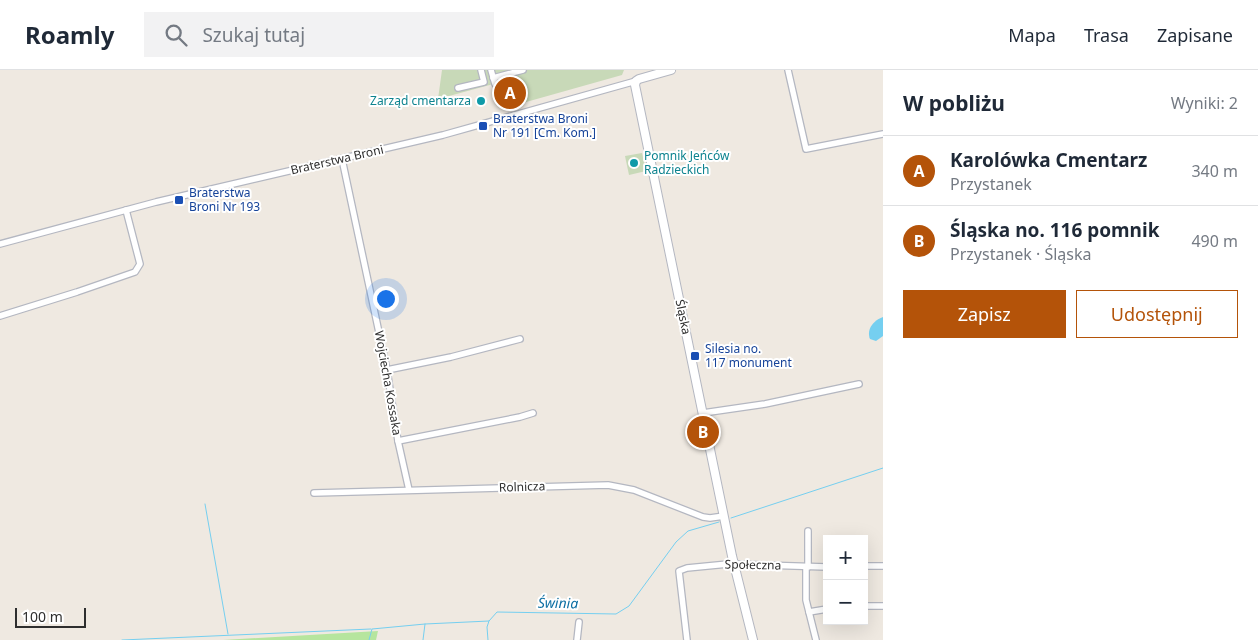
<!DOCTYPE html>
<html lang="pl">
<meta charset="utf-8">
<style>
body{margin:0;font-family:"Noto Sans",sans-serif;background:#f2f2f3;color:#1f2937}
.controls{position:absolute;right:15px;bottom:15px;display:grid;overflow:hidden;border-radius:0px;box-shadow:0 5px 20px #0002}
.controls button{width:45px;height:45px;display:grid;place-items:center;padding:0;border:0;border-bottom:1px solid #e0e1e3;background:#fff;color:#1f2937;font:25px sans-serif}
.scale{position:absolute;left:15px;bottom:12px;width:71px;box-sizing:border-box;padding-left:5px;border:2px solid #2e2e2e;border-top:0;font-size:14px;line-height:18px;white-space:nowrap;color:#2e2e2e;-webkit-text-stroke:4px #fff;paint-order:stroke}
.you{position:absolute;left:385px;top:228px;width:18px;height:18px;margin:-12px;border:4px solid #fff;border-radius:50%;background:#1a73e8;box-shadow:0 0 0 8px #1a73e833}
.badge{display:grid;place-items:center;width:32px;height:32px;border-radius:50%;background:#b45309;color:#fff;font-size:16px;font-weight:700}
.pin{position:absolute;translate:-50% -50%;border:2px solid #fff;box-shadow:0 1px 5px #0006}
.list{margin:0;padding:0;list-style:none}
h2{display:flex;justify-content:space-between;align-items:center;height:65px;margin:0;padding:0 20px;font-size:21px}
h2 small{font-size:16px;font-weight:400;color:#747a83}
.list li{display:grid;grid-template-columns:32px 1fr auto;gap:15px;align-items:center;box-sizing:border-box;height:70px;padding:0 20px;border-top:1px solid #e0e1e3}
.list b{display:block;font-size:19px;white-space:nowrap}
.list p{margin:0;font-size:16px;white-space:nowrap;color:#747a83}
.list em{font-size:16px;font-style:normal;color:#747a83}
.actions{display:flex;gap:10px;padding:15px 20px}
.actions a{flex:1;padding:11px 0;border:1px solid #b45309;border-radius:0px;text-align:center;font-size:18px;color:#b45309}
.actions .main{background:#b45309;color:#fff}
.icon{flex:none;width:28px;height:28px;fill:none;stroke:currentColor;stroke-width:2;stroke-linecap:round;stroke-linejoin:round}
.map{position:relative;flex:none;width:883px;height:570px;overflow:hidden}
header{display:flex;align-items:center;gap:30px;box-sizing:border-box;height:70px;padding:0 25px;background:#fff;border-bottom:1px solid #e0e1e3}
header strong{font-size:24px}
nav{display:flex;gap:28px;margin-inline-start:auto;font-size:18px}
.search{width:350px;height:45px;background:#f2f2f3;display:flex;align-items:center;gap:12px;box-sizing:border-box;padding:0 18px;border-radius:0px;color:#747a83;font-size:19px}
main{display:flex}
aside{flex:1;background:#fff}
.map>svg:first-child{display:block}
.green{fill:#b6e59e}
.cemetery{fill:#c8d9b8}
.water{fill:#75cff0}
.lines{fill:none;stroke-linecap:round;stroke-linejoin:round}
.stream{stroke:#75cff0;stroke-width:1}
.street-casing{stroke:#b4b7c1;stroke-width:8}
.secondary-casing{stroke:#b4b7c1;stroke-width:10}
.street{stroke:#fff;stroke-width:5.5}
.secondary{stroke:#fff;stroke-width:8}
.culture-dot{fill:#0f9aa8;stroke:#fff;stroke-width:2}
.transit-dot{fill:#1a4fb4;stroke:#fff;stroke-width:2}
.labels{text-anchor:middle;stroke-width:4;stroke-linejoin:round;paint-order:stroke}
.culture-label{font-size:12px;fill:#0d838f;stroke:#fff;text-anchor:end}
.transit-label{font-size:12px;fill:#164399;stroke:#fff;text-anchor:start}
.street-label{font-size:12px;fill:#2e2e2e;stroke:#fff}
.water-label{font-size:14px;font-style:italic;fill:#0d6fa3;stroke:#fff}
</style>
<header>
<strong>Roamly</strong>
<div class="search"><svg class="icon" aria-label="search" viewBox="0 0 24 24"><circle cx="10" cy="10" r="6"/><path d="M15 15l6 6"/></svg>Szukaj tutaj</div>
<nav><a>Mapa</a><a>Trasa</a><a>Zapisane</a></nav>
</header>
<main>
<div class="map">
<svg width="883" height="570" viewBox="0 0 883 570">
<rect width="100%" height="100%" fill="#efe9e1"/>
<polygon class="green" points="378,561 376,570 223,570"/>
<g class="cemetery">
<polygon points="442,0 624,0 622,5 519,34 512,9 438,29"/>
<polygon points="642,83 646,101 629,105 625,86"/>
</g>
<path class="water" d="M 883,247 L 883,266 L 876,271 L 870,269 C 866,259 874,250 883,247 Z"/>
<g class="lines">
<g class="stream">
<polyline points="205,434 228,564"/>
<polyline points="731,448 883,398"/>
<polyline points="122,570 371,559"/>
<polyline points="369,570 372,559 425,554 489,551 497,542 616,544 629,536 676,472 688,461 719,452"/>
<polyline points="423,570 425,554"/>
<polyline points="488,570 487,557 489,551"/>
</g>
<defs>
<g id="street">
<polyline points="491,0 495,14"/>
<polyline points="788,0 806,79 883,64"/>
<polyline points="493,8 523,0"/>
<polyline points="458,18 484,12 481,0"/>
<polyline points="342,89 387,300 398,371 409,420"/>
<polyline points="0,174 156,132 443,65 636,11"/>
<polyline points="0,246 77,222 135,202 140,194 126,140"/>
<polyline points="387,300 451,287 520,269"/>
<polyline points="703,343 765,334 859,314"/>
<polyline points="398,371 520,347 533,343"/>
<polyline points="314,423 608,415 634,420 703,447 710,448 724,446"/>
<polyline points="808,461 808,497"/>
<polyline points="864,496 883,496"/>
<polyline points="806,497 806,530 816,570"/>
<polyline points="864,536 883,536"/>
<polyline points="809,542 827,539"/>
<polyline points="577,570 579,552"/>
<polyline points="687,570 679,501 687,498 728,494 827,497"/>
</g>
<polyline id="secondary" points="671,0 639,9 636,11 635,15 732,486 753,570"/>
</defs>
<use href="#street" class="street-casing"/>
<use href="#secondary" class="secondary-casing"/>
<use href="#street" class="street"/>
<use href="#secondary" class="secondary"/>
</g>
<g class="culture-dot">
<circle cx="481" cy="31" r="5"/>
<circle cx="634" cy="93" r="5"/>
</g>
<g class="transit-dot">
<rect x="478" y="51" width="10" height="10" rx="2.5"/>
<rect x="174" y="125" width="10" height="10" rx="2.5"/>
<rect x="690" y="281" width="10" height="10" rx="2.5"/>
</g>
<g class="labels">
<g class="culture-label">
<text x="471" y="35">Zarząd cmentarza</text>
<text x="644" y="90" text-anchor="start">Pomnik Jeńców<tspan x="644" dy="14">Radzieckich</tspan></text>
</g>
<g class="transit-label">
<text x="493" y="53">Braterstwa Broni<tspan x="493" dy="14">Nr 191 [Cm. Kom.]</tspan></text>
<text x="189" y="127">Braterstwa<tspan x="189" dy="14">Broni Nr 193</tspan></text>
<text x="705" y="283">Silesia no.<tspan x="705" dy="14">117 monument</tspan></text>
</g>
<g class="street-label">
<text transform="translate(337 90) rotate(-13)" y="4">Braterstwa Broni</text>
<text transform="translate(683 247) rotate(78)" y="4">Śląska</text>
<text transform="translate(388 313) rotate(80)" y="4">Wojciecha Kossaka</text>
<text transform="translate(522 417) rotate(-2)" y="4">Rolnicza</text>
<text transform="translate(753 495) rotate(1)" y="4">Społeczna</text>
</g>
<g class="water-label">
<text transform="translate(558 533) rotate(1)" y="5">Świnia</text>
</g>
</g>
</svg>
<div class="controls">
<button>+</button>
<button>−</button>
</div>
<div class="scale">100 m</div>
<div class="you"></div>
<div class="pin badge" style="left:510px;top:23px">A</div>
<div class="pin badge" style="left:703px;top:362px">B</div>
</div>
<aside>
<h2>W pobliżu<small>Wyniki: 2</small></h2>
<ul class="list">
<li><span class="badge">A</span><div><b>Karolówka Cmentarz</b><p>Przystanek</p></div><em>340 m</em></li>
<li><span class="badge">B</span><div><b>Śląska no. 116 pomnik</b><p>Przystanek · Śląska</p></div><em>490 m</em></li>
</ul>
<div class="actions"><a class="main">Zapisz</a><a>Udostępnij</a></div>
</aside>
</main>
